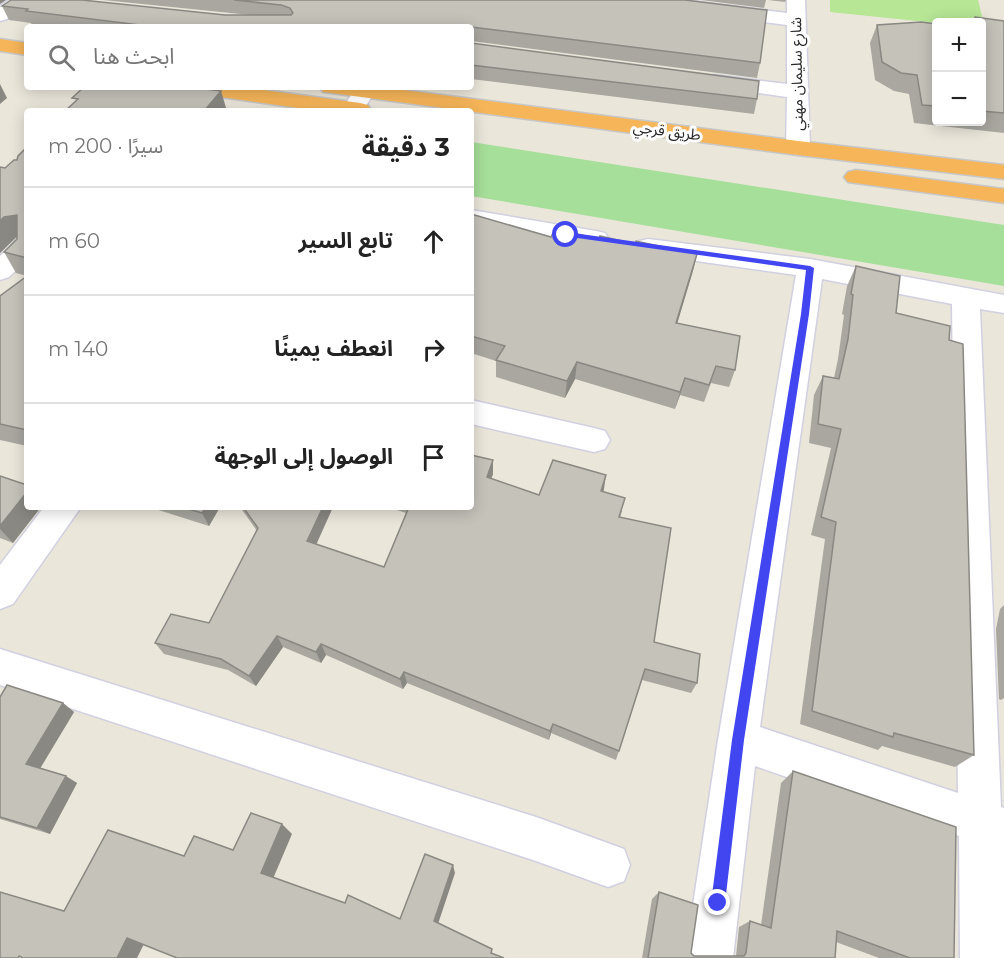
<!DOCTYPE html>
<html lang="ar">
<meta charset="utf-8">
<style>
body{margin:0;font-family:Montserrat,"Noto Sans Arabic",sans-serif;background:#f2f2f2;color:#222;direction:rtl}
.controls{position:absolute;right:18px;top:18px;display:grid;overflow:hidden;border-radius:6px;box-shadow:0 3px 15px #0003}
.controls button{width:54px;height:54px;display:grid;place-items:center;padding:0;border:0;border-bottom:2px solid #e0e0e0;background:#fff;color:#222;font:30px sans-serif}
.stop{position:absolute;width:18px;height:18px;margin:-14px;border:4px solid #4146f1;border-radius:50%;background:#fff}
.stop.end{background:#4146f1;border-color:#fff;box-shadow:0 2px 6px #0008}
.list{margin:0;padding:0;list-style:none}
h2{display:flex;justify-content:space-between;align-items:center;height:78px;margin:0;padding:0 24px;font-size:26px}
h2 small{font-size:20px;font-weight:400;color:#767676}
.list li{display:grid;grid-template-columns:39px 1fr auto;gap:18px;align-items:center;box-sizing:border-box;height:108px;padding:0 24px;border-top:2px solid #e0e0e0}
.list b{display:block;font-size:22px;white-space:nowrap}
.list em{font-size:20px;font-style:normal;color:#767676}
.icon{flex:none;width:33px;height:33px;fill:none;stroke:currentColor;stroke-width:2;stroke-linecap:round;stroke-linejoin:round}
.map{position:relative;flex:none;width:1004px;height:958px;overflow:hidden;direction:ltr}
.search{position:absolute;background:#fff;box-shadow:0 3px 15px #0003;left:24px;top:24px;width:450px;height:66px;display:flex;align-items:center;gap:15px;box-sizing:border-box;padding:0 21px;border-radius:6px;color:#767676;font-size:22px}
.panel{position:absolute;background:#fff;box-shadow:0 3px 15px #0003;left:24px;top:108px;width:450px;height:402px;border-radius:6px;direction:rtl}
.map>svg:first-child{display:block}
.green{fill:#a6df99}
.pitch{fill:#b7e695}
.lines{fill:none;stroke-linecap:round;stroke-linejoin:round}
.minor-casing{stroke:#d0d0e1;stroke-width:3}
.highway-casing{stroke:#c7c7c7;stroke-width:3}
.minor{fill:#fff;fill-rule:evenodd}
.highway{fill:#f6b559;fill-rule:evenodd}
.wall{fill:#a9a7a0}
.shaded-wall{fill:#8a8882}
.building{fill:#c5c2ba;stroke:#8a8882;stroke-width:1.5}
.route{fill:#4146f1}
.labels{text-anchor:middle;stroke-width:6;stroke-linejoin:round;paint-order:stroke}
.far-street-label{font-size:15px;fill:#282828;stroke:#fff}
</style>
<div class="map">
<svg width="1004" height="958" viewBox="0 0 1004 958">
<rect width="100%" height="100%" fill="#eae6da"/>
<polygon class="green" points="471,142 1004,225 1004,286 471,196"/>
<polygon class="pitch" points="830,0 978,0 985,28 982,22 936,23 830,12"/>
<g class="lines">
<defs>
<g id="minor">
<polygon points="9,0 30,0 7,19 0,21 0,6"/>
<polygon points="629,0 683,0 787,13 787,0 805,0 810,148 806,153 798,155 790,153 786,148 787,97 714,87 707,85 703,81 707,77 714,75 787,84 787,25 638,6 631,4"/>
<polygon points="356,87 372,87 375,91 363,111 341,111"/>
<polygon points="471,210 596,231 605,233 609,239 605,245 596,247 471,226"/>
<polygon points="27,237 27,260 9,277 0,280 0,256 18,239"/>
<path d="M 648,239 L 810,259 L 1004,295 L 1004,313 L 980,309 L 1001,807 L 1004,808 L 1004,958 L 960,958 L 959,836 L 755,766 L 733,958 L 685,958 L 718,740 L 796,275 L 639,253 L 635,247 L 639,241 ZM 822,279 L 952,304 L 958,793 L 760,727 Z"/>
<polygon points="471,400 594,428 605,431 610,440 605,449 594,452 471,424"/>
<polygon points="44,507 81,507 13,604 0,609 0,565"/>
<polygon points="0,649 536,817 624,849 630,865 624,881 608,887 536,861 0,685"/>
</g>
<g id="highway">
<polygon points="0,39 27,43 27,55 0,51"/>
<polygon points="182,87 240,87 360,103 368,105 371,110 320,111 193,93 185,92"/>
<polygon points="320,87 380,87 798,141 1004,165 1004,179 798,155 331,93 323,92"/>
<polygon points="856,170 1004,189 1004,203 848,182 844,177 848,172"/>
</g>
</defs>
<use href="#minor" class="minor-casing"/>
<use href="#highway" class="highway-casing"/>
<use href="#minor" class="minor"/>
<use href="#highway" class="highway"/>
</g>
<g class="wall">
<polygon points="103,0 685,0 760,63 757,78 471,41 471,27 45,27 32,25 31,23 9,20 2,6 225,15 250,15"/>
<polygon points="701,0 766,0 764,8"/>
<polygon points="768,0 786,0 785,2"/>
<polygon points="975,17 1004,21 1004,133 914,123 909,94 894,91 875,80 870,43 877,25 936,24 936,122 981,122 981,22 973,22"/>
<polygon points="471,43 757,99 754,114 471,79"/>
<polygon points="27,147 27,276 16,273 4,252 17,239 17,237 0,253 0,167 5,168 17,160"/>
<polygon points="471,214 551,237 599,239 697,254 677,323 735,370 729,387 711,383 704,402 680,395 675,409 575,379 565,398 496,377 496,361 471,353"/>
<polygon points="856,266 896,313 949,340 974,755 955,767 882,746 878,750 800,724 825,539 811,535 831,448 809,443 814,395 823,376 834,378 838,359 844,315 842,314 847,286"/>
<polygon points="27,276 27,446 0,440 0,296"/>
<polygon points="493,460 493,474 491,479 539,495 604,489 603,492 622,511 620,518 654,642 697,683 691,693 642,680 616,760 551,733 549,740 407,683 403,689 326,655 321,663 283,647 256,686 228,670 164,654 155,643 209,623 257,531 240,507 333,507 316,544 384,567 406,513 388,507 471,507"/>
<polygon points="0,476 27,507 41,507 13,543 0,538"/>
<polygon points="149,507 220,507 209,526"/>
<polygon points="1004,605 1004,698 1001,700 999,699 996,629 1000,609"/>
<polygon points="0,697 63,703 74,712 40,768 77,783 50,834 0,819"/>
<polygon points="793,771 954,958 879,958 836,942 835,958 642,958 652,899 659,892 691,953 694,956 736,956 739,927 750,921 761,925 781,783"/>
</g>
<g class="shaded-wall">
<polygon points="0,0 6,0 0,4"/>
<polygon points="0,84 7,98 0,104"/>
<polygon points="221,91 227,111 204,111"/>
<polygon points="17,215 27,236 16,237 0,253 0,221 4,217"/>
<polygon points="697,254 693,271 672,341 676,323"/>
<polygon points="577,362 575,379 565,398 567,381"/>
<polygon points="685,378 680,395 675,409 680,392"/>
<polygon points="493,460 493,474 487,490 487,477"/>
<polygon points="606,475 604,489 598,504 601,491"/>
<polygon points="27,492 27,507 41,507 13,543 0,529 0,526"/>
<polygon points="206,507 220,507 209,526 202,513"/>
<polygon points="323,507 333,507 312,554 307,541"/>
<polygon points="277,636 283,647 256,686 249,676"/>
<polygon points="321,644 326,655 321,663 316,652"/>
<polygon points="404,672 407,683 403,689 400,679"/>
<polygon points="63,703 74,712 38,772 26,764"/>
<polygon points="553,724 551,733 549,740 550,731"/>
<polygon points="66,776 77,783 50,834 37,828"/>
<polygon points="282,824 292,834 272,881 261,873"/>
<polygon points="453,865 455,873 437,927 434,921"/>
<polygon points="127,938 144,944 137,958 117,958"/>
</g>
<g class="building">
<polygon points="11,0 82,0 225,15 291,15 293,13 290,8 281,5 234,0 685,0 767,10 760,63 471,27 156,27 26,11 28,9 2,6"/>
<polygon points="975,17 1004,21 1004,113 981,111 981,22 975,22"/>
<polygon points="921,22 936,24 936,106 922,105 917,75 901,73 882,62 877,25"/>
<polygon points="471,43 759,81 757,99 471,65"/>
<polygon points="84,87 190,87 221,91 204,111 65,111 78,99 72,98"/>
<polygon points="27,147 27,258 4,252 17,239 17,215 4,217 0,221 0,167 5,168 14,160 17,160 18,156"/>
<polygon points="471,214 551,237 555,229 599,239 600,236 635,244 636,241 697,254 676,323 740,336 735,370 716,366 709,385 685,378 680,392 577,362 567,381 496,360 505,346 471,336"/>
<polygon points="856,266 900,276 896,313 950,326 949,340 963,344 974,755 894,733 893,737 812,711 836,522 821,517 841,429 818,424 823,376 839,379 848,339 853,295 851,294"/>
<polygon points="27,276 27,430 0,424 0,296"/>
<polygon points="471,455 493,460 487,477 539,495 553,460 606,475 601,491 625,498 619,517 671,528 654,642 700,654 697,683 645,669 619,751 553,724 550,731 404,672 400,679 321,644 316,652 277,636 249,676 221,659 155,643 171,614 209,623 258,528 243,507 323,507 307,541 384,567 409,507 471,507"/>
<polygon points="0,476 27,485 27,492 0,526"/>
<polygon points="182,507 206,507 202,513"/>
<polygon points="7,685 63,703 26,764 66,776 37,828 0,817 0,697"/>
<polygon points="793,771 956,827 954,958 910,958 837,931 835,958 648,958 659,892 698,905 691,953 694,956 744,956 746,953 750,921 771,928"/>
<polygon points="251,813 282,824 261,873 345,903 348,895 400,919 425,854 453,865 434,921 492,949 491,953 504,958 177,958 127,938 117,958 23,958 19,956 18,958 0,958 0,892 64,911 108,830 184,856 194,836 233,850"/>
</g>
<polygon class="route" points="566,232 810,266 814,268 809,314 744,740 725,903 723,907 718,909 713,907 711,903 732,740 801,314 806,270 563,236 563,233"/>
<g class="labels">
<g class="far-street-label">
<text transform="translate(797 74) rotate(-91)" y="5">شارع سليمان مهني</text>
<text transform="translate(667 131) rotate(7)" y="5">طريق قرجي</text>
</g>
</g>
</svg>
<div class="controls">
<button>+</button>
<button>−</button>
</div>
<div class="stop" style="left:566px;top:235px"></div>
<div class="stop end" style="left:718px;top:903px"></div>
<div class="search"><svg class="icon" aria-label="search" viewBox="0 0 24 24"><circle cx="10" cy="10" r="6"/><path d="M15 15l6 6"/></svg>ابحث هنا</div>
<section class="panel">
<h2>3 دقيقة<small>سيرًا · 200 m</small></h2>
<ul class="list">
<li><svg class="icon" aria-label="ahead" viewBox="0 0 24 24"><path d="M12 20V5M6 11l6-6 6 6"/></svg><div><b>تابع السير</b></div><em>60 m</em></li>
<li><svg class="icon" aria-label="right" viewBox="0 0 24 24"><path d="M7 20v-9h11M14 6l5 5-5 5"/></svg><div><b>انعطف يمينًا</b></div><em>140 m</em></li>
<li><svg class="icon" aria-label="arrive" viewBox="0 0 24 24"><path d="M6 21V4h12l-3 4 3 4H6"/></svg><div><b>الوصول إلى الوجهة</b></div></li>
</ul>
</section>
</div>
